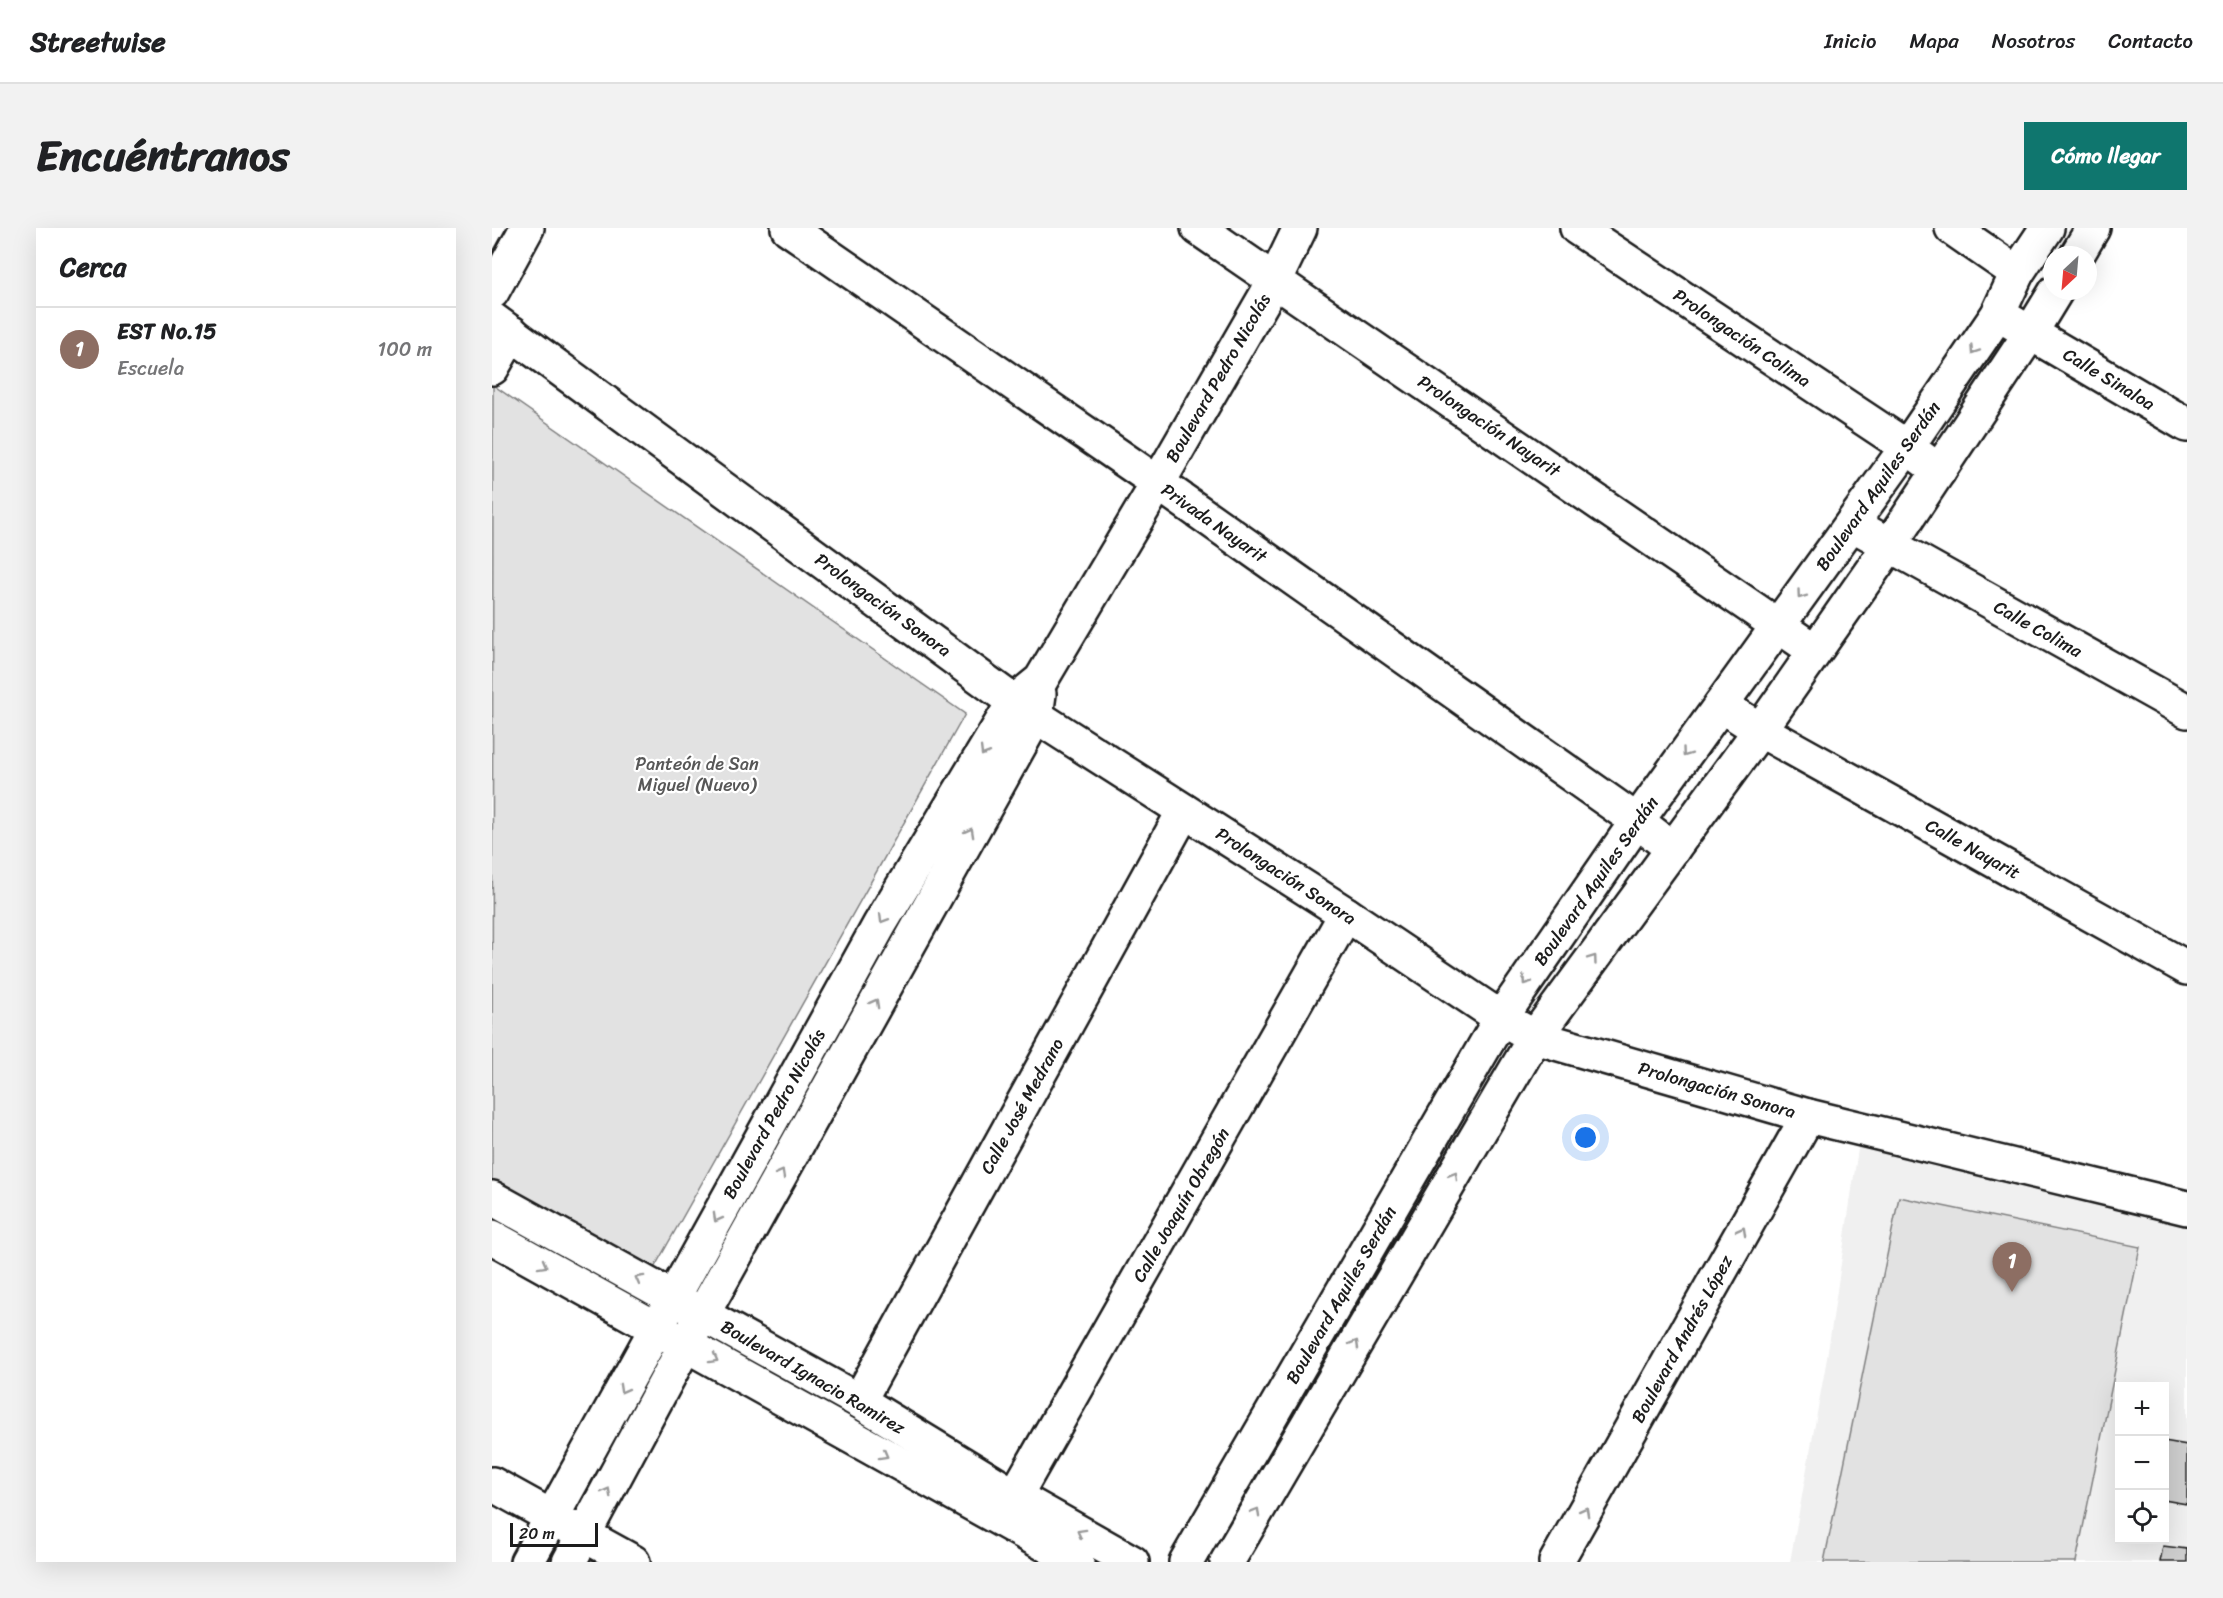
<!DOCTYPE html>
<html lang="es">
<meta charset="utf-8">
<style>
body{margin:0;font-family:Sriracha,sans-serif;background:#f2f2f2;color:#202124}
.controls{position:absolute;right:18px;bottom:18px;display:grid;overflow:hidden;border-radius:0px;box-shadow:0 6px 24px #0002}
.controls button{width:54px;height:54px;display:grid;place-items:center;padding:0;border:0;border-bottom:2px solid #e0e0e0;background:#fff;color:#202124;font:30px sans-serif}
.compass{position:absolute;left:1551px;top:18px;width:54px;height:54px;border-radius:50%;background:#fff;box-shadow:0 6px 24px #0002;rotate:206deg}
.scale{position:absolute;left:18px;bottom:15px;width:88px;box-sizing:border-box;padding-left:6px;border:3px solid #1c1c1c;border-top:0;font-size:16px;line-height:21px;white-space:nowrap;color:#1c1c1c;-webkit-text-stroke:4px #fff;paint-order:stroke}
.you{position:absolute;left:1094px;top:910px;width:21px;height:21px;margin:-15px;border:4px solid #fff;border-radius:50%;background:#1a73e8;box-shadow:0 0 0 9px #1a73e833}
.badge{display:grid;place-items:center;width:39px;height:39px;border-radius:50%;background:#0f766e;color:#fff;font-size:20px;font-weight:700}
.pin{position:absolute;translate:-50% -50px;filter:drop-shadow(0 2px 3px #0008)}
.pin::after{content:'';position:absolute;top:32px;width:21px;height:18px;background:inherit;clip-path:polygon(0 0,100% 0,50% 100%)}
.list{margin:0;padding:0;list-style:none}
h2{display:flex;justify-content:space-between;align-items:center;height:78px;margin:0;padding:0 24px;font-size:26px}
h2 small{font-size:20px;font-weight:400;color:#757577}
.list li{display:grid;grid-template-columns:39px 1fr auto;gap:18px;align-items:center;box-sizing:border-box;height:84px;padding:0 24px;border-top:2px solid #e0e0e0}
.list b{display:block;font-size:22px;white-space:nowrap}
.list p{margin:0;font-size:20px;white-space:nowrap;color:#757577}
.list em{font-size:20px;font-style:normal;color:#757577}
.icon{flex:none;width:33px;height:33px;fill:none;stroke:currentColor;stroke-width:2;stroke-linecap:round;stroke-linejoin:round}
.map{position:relative;flex:none;width:1695px;height:1334px;overflow:hidden;border-radius:0px}
header{display:flex;align-items:center;gap:36px;box-sizing:border-box;height:84px;padding:0 30px;background:#fff;border-bottom:2px solid #e0e0e0}
header strong{font-size:28px}
nav{display:flex;gap:33px;margin-inline-start:auto;font-size:21px}
.intro{display:flex;align-items:center;justify-content:space-between;box-sizing:border-box;height:144px;padding:0 36px}
h1{margin:0;font-size:42px}
.button{padding:15px 27px;border-radius:0px;background:#0f766e;color:#fff;font-size:21px;font-weight:700}
main{display:flex;gap:36px;padding:0 36px}
aside{flex:1;background:#fff;border-radius:0px;box-shadow:0 6px 24px #0002}
.map>svg:first-child{display:block}
.built{fill:#f0f0f0;fill-rule:evenodd}
.green{fill:#e2e2e2;stroke:#7f7f7f;stroke-width:1.5}
.building{fill:#cecece;stroke:#1c1c1c;stroke-width:1.5}
.lines{fill:none;stroke-linecap:round;stroke-linejoin:round}
.minor-casing{stroke:#1c1c1c;stroke-width:38}
.tertiary-casing{stroke:#1c1c1c;stroke-width:38}
.minor{stroke:#fff;stroke-width:33}
.tertiary{stroke:#fff;stroke-width:33}
.oneway{stroke:#999}
.labels{text-anchor:middle;stroke-width:4.5;stroke-linejoin:round;paint-order:stroke}
.street-label{font-size:18px;fill:#1c1c1c;stroke:#fff}
.park-label{font-size:18px;fill:#575757;stroke:#fff}
</style>
<header>
<strong>Streetwise</strong>
<nav><a>Inicio</a><a>Mapa</a><a>Nosotros</a><a>Contacto</a></nav>
</header>
<div class="intro"><h1>Encuéntranos</h1><a class="button">Cómo llegar</a></div>
<main>
<aside>
<h2>Cerca<small></small></h2>
<ul class="list">
<li><span class="badge" style="background:#8d6e63">1</span><div><b>EST No.15</b><p>Escuela</p></div><em>100 m</em></li>
</ul>
</aside>
<div class="map">
<svg width="1695" height="1334" viewBox="0 0 1695 1334">
<rect width="100%" height="100%" fill="#fff"/>
<filter id="ink" filterUnits="userSpaceOnUse"><feTurbulence type="fractalNoise" baseFrequency=".0167" numOctaves="2"/><feDisplacementMap in="SourceGraphic" scale="12" xChannelSelector="R" yChannelSelector="G"/><feConvolveMatrix kernelMatrix="1 2 1 2 8 2 1 2 1" color-interpolation-filters="sRGB"/></filter>
<g filter="url(#ink)">
<path class="built" d="M 1367,914 L 1695,998 L 1695,1334 L 1298,1334 L 1335,1130 ZM 1628,1158 L 1672,1158 L 1672,1312 L 1628,1312 Z"/>
<g class="green">
<polygon points="1,157 473,486 161,1042 0,955"/>
<polygon points="1407,969 1648,1019 1584,1334 1332,1334"/>
</g>
<g class="building">
<polygon points="1672,1213 1695,1217 1695,1276 1672,1272"/>
<polygon points="1671,1318 1695,1321 1695,1334 1668,1334"/>
</g>
<g class="lines">
<defs>
<g id="minor">
<polyline points="296,0 666,255 1145,593 1181,621"/>
<polyline points="706,0 1323,423"/>
<polyline points="1085,0 1415,219 1447,243"/>
<polyline points="1460,0 1525,45"/>
<polyline points="0,64 35,0"/>
<polyline points="1506,86 1695,197"/>
<polyline points="0,91 522,474 854,686 1009,790 1043,809 1316,888 1695,980"/>
<polyline points="0,140 20,105"/>
<polyline points="1360,296 1695,483"/>
<polyline points="1229,477 1268,502 1695,740"/>
<polyline points="0,970 367,1173 523,1268 640,1334"/>
<polyline points="0,1009 585,1334"/>
<polyline points="367,1173 692,583"/>
<polyline points="0,1256 141,1334"/>
<polyline points="523,1268 854,686"/>
<polyline points="35,1334 388,696 522,474 549,452 666,255 783,52 808,0"/>
<polyline points="77,1334 194,1116 544,488 547,466"/>
<polyline points="1064,1334 1316,888"/>
</g>
<g id="tertiary">
<polyline points="1585,27 1601,0"/>
<polyline points="694,1334 1009,790 1145,593 1415,219 1506,86 1525,45 1555,0"/>
<polyline points="735,1334 1043,809 1268,502 1397,318 1539,104 1564,63"/>
</g>
</defs>
<use href="#minor" class="minor-casing"/>
<use href="#tertiary" class="tertiary-casing"/>
<use href="#minor" class="minor"/>
<use href="#tertiary" class="tertiary"/>
</g>
<defs><path id="oneway-chevron" d="M-2-3.5L2.5 0L-2 3.5" fill="none" stroke-width="1.6" stroke-linecap="round" stroke-linejoin="round" transform="scale(1.5)"/></defs>
<g class="oneway">
<use href="#oneway-chevron" transform="translate(1482 122) rotate(124)"/>
<use href="#oneway-chevron" transform="translate(1309 367) rotate(126)"/>
<use href="#oneway-chevron" transform="translate(492 524) rotate(121)"/>
<use href="#oneway-chevron" transform="translate(1194 525) rotate(126)"/>
<use href="#oneway-chevron" transform="translate(478 604) rotate(-61)"/>
<use href="#oneway-chevron" transform="translate(391 691) rotate(121)"/>
<use href="#oneway-chevron" transform="translate(1101 731) rotate(-54)"/>
<use href="#oneway-chevron" transform="translate(1034 753) rotate(125)"/>
<use href="#oneway-chevron" transform="translate(383 775) rotate(-61)"/>
<use href="#oneway-chevron" transform="translate(289 946) rotate(-61)"/>
<use href="#oneway-chevron" transform="translate(962 948) rotate(-60)"/>
<use href="#oneway-chevron" transform="translate(225 990) rotate(119)"/>
<use href="#oneway-chevron" transform="translate(1250 1003) rotate(-61)"/>
<use href="#oneway-chevron" transform="translate(51 1037) rotate(29)"/>
<use href="#oneway-chevron" transform="translate(147 1051) rotate(-151)"/>
<use href="#oneway-chevron" transform="translate(863 1116) rotate(-60)"/>
<use href="#oneway-chevron" transform="translate(222 1131) rotate(29)"/>
<use href="#oneway-chevron" transform="translate(131 1161) rotate(119)"/>
<use href="#oneway-chevron" transform="translate(392 1227) rotate(29)"/>
<use href="#oneway-chevron" transform="translate(115 1264) rotate(-62)"/>
<use href="#oneway-chevron" transform="translate(1093 1283) rotate(-61)"/>
<use href="#oneway-chevron" transform="translate(764 1284) rotate(-60)"/>
<use href="#oneway-chevron" transform="translate(589 1305) rotate(-151)"/>
</g>
</g>
<g class="labels">
<g class="street-label">
<text transform="translate(1250 110) rotate(34)" y="6">Prolongación Colima</text>
<text transform="translate(726 150) rotate(-60)" y="6">Boulevard Pedro Nicolás</text>
<text transform="translate(1617 151) rotate(31)" y="6">Calle Sinaloa</text>
<text transform="translate(997 198) rotate(34)" y="6">Prolongación Nayarit</text>
<text transform="translate(1386 258) rotate(-55)" y="6">Boulevard Aquiles Serdán</text>
<text transform="translate(722 295) rotate(35)" y="6">Privada Nayarit</text>
<text transform="translate(391 377) rotate(36)" y="6">Prolongación Sonora</text>
<text transform="translate(1546 401) rotate(29)" y="6">Calle Colima</text>
<text transform="translate(1481 621) rotate(29)" y="6">Calle Nayarit</text>
<text transform="translate(794 648) rotate(33)" y="6">Prolongación Sonora</text>
<text transform="translate(1104 653) rotate(-55)" y="6">Boulevard Aquiles Serdán</text>
<text transform="translate(1225 862) rotate(16)" y="6">Prolongación Sonora</text>
<text transform="translate(530 878) rotate(-61)" y="6">Calle José Medrano</text>
<text transform="translate(282 886) rotate(-61)" y="6">Boulevard Pedro Nicolás</text>
<text transform="translate(689 977) rotate(-60)" y="6">Calle Joaquín Obregón</text>
<text transform="translate(849 1067) rotate(-60)" y="6">Boulevard Aquiles Serdán</text>
<text transform="translate(1190 1111) rotate(-61)" y="6">Boulevard Andrés López</text>
<text transform="translate(321 1149) rotate(30)" y="6">Boulevard Ignacio Ramirez</text>
</g>
<g class="park-label">
<text x="205" y="542">Panteón de San<tspan x="205" dy="21">Miguel (Nuevo)</tspan></text>
</g>
</g>
</svg>
<div class="controls">
<button>+</button>
<button>−</button>
<button><svg class="icon" aria-label="locate" viewBox="0 0 24 24"><circle cx="12" cy="12" r="6"/><path d="M12 2v4M12 18v4M2 12h4M18 12h4"/></svg></button>
</div>
<svg class="compass" viewBox="-18 -18 36 36"><path d="M0-13l5 13h-10z" fill="#e53935"/><path d="M0 13l5-13h-10z" fill="#757577"/></svg>
<div class="scale">20 m</div>
<div class="you"></div>
<div class="pin badge" style="left:1520px;top:1064px;background:#8d6e63">1</div>
</div>
</main>
